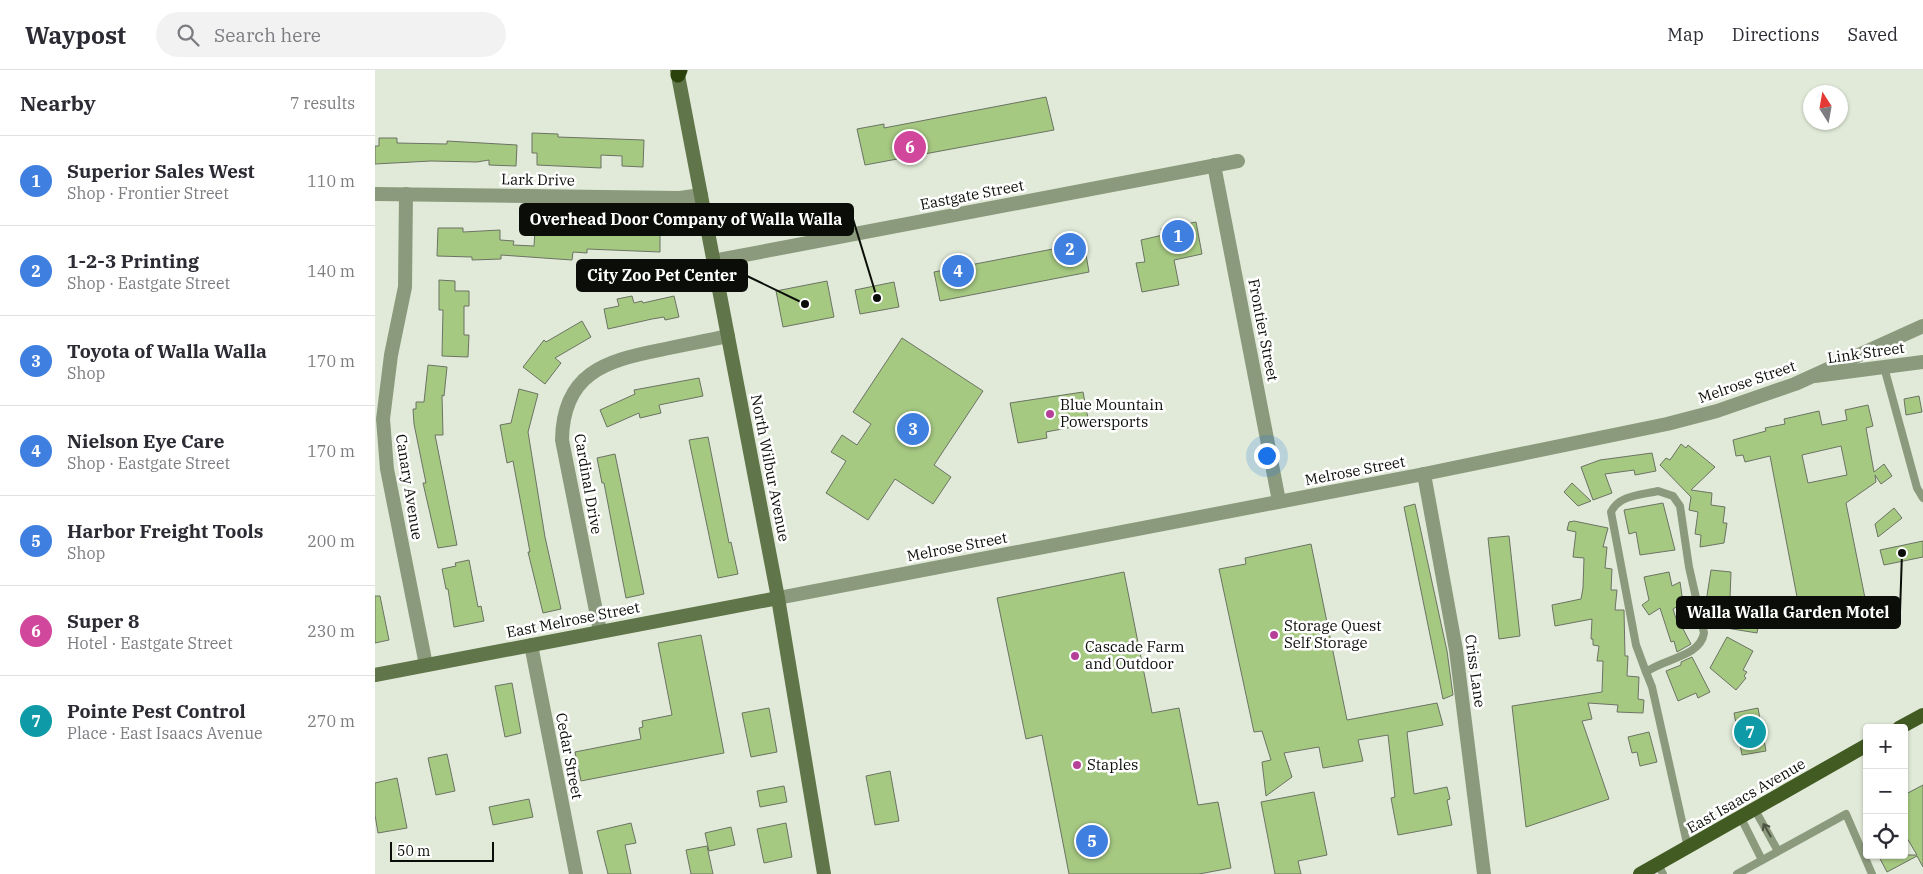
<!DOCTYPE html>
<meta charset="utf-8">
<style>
body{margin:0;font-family:"IBM Plex Serif",serif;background:#f2f2f3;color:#2b2b33}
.controls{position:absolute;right:15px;bottom:15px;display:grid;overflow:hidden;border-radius:5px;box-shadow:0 1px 4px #0004}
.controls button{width:45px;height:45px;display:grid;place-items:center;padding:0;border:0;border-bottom:1px solid #e1e1e2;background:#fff;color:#2b2b33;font:25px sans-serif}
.compass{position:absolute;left:1428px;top:15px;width:45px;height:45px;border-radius:50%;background:#fff;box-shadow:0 1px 4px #0004;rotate:349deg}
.scale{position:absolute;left:15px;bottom:12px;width:104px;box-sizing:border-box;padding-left:5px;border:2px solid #0b0e08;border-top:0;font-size:14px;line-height:18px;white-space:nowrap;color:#0b0e08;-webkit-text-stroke:4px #fff;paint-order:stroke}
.you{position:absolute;left:891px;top:385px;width:18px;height:18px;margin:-12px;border:4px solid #fff;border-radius:50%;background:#1a73e8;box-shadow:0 0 0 8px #1a73e833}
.badge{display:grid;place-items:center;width:32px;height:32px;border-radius:50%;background:#d93025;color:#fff;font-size:16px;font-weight:700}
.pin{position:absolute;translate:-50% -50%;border:2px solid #fff;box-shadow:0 1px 5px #0006}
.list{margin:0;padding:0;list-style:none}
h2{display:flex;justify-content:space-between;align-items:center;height:65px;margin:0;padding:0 20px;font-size:21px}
h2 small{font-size:16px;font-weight:400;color:#7c7c81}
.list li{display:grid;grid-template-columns:32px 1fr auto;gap:15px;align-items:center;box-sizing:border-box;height:90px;padding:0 20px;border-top:1px solid #e1e1e2}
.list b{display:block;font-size:19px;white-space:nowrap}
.list p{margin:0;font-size:16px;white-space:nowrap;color:#7c7c81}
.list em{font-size:16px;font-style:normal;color:#7c7c81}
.icon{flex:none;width:28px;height:28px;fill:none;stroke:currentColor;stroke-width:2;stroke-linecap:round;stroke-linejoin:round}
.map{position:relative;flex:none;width:1548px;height:804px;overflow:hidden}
header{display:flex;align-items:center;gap:30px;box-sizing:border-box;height:70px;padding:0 25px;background:#fff;border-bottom:1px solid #e1e1e2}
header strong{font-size:24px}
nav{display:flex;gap:28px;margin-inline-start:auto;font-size:18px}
.search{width:350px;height:45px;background:#f2f2f3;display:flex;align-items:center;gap:12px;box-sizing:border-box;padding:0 18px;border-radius:28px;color:#7c7c81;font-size:19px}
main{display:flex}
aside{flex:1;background:#fff}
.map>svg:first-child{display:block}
.building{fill:#a6c982;stroke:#6b7363;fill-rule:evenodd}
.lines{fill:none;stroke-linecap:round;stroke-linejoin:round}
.service{stroke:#8b9a7d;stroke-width:8}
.minor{stroke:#8b9a7d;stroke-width:14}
.tertiary{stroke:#8b9a7d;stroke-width:14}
.secondary{stroke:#607549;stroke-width:14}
.primary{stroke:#425b23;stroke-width:14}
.motorway{stroke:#2c420d;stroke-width:15}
.oneway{stroke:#4b5442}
.poi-dot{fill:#b64097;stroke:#fff;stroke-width:2}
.labels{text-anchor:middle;stroke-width:5;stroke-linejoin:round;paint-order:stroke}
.street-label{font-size:15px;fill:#0b0e08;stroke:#fff}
.poi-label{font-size:15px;fill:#0b0e08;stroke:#fff;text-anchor:start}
.leader{fill:none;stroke:#0b0e08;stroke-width:2}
.callout-dot{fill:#0b0e08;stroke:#fff;stroke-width:2}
.callout{fill:#0b0e08;stroke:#0b0e08;stroke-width:2}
.callout-label{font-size:16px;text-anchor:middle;font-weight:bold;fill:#fff}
</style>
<header>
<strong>Waypost</strong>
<div class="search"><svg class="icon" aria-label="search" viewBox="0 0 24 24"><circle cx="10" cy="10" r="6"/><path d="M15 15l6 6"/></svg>Search here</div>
<nav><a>Map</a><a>Directions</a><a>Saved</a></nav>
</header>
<main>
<aside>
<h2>Nearby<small>7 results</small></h2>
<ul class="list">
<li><span class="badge" style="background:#3f7fe0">1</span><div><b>Superior Sales West</b><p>Shop · Frontier Street</p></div><em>110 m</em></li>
<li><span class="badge" style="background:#3f7fe0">2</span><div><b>1-2-3 Printing</b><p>Shop · Eastgate Street</p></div><em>140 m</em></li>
<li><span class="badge" style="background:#3f7fe0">3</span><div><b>Toyota of Walla Walla</b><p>Shop</p></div><em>170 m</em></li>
<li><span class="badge" style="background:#3f7fe0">4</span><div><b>Nielson Eye Care</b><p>Shop · Eastgate Street</p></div><em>170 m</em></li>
<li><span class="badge" style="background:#3f7fe0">5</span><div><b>Harbor Freight Tools</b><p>Shop</p></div><em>200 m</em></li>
<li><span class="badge" style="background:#d1479c">6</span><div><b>Super 8</b><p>Hotel · Eastgate Street</p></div><em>230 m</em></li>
<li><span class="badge" style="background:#0f9aa8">7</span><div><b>Pointe Pest Control</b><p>Place · East Isaacs Avenue</p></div><em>270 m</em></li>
</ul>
</aside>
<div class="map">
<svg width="1548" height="804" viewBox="0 0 1548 804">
<rect width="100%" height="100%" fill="#e1ead8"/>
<g class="building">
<polygon points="671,27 679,60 490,95 482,59 509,54 509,58"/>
<polygon points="157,63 183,64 183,67 269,70 268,97 247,96 247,86 226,85 226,98 162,95 162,83 157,83"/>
<polygon points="4,68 22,68 22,73 72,74 72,71 142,75 141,96 114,95 114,90 102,92 56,91 0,94 0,76 4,76"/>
<polygon points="821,152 827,184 799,190 804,215 767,222 761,193 770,192 766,170 788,165 786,159"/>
<polygon points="63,158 88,158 88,162 125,160 125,170 139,171 138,175 159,176 160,160 199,161 199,164 226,165 226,158 285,161 285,182 212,179 212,183 198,182 197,190 126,185 126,189 97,190 97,187 62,186"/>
<polygon points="709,173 714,202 565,231 559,202"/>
<polygon points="64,210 80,211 80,221 94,221 94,236 89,236 89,265 94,265 93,287 67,286 68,240 64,240"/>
<polygon points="452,211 459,247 408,257 401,221"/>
<polygon points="519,212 524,237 485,244 480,220"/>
<polygon points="257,226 259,233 267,231 268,233 299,226 304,247 290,250 289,247 277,249 233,259 229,239 244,236 242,229"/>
<polygon points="207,251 216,267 180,288 186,293 170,314 148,297 169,270 171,272"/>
<polygon points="527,268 608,321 559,395 576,407 558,434 520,409 493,450 451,423 471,391 456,382 467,365 482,375 496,354 478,342"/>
<polygon points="53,295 72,297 69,326 67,325 68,365 60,365 82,475 63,478 48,413 51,413 39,354 38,339 41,339 41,332 49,332"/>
<polygon points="324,308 328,326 284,335 286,343 265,348 264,343 232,357 225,340 260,324 259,320"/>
<polygon points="144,319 163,324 153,362 170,467 186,539 168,543 153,482 155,482 138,391 132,393 125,355 136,353"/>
<polygon points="708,322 714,354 671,362 672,368 643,373 635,333"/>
<polygon points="1544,326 1547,342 1531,345 1529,329"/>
<path d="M 1493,335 L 1498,356 L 1491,358 L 1499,402 L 1509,394 L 1517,406 L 1506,414 L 1500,405 L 1501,412 L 1471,433 L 1494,548 L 1483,550 L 1482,543 L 1427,553 L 1395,386 L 1370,392 L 1368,385 L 1361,386 L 1358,370 L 1391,361 L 1390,358 L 1410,354 L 1409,349 L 1444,341 L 1447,355 L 1472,350 L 1470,340 ZM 1466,376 L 1472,405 L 1433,413 L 1427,385 Z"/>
<polygon points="333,367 354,473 356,472 363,504 343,508 314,370"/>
<polygon points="1306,374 1311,378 1313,375 1340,397 1316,420 1337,423 1336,435 1350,437 1348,453 1352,453 1349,473 1325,477 1326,465 1320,464 1323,442 1314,440 1316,427 1285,395 1291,388 1295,390"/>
<polygon points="1277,383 1281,401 1260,405 1259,400 1230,404 1237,423 1218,430 1206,397 1225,390"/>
<polygon points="240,384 269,524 251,528 229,413 227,413 222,388"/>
<polygon points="1197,413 1216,431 1203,436 1189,422"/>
<polygon points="1288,433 1300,480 1265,485 1261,462 1254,464 1249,440"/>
<polygon points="1040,434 1072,581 1078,625 1068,629 1029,437"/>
<polygon points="1519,438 1527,448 1503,467 1500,454"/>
<polygon points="1199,451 1233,458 1228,477 1232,477 1230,498 1237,499 1236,520 1242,520 1240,540 1249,540 1250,586 1253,586 1252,606 1264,607 1263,629 1269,630 1268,643 1242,642 1243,635 1213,633 1217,649 1207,651 1234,729 1151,757 1137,636 1227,622 1228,591 1222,591 1224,576 1218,575 1218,569 1216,569 1217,549 1180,556 1177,535 1206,529 1208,518 1209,488 1198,487 1201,462 1192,460 1194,452"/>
<polygon points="1134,466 1145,566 1124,569 1113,468"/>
<polygon points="1548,471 1548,487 1509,495 1505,480"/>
<polygon points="936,474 972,650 1062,633 1068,655 1032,662 1039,724 1072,717 1075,729 1072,730 1077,755 1023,765 1016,728 1020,727 1013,665 983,670 988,691 948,698 944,677 909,683 917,707 891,726 887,692 896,690 887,661 879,662 844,499 871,494 870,488"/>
<polygon points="94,490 103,537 106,536 109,551 79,557 73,519 71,519 67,499 81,496 80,493"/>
<polygon points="1336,500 1356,502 1355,528 1368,530 1366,544 1385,547 1382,563 1345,557 1349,535 1331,532"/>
<polygon points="749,502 777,643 804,638 823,735 843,732 856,798 824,804 694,804 667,665 651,669 622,528"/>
<polygon points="1294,502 1297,516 1305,512 1308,533 1298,539 1304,558 1307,557 1316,574 1302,582 1299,571 1296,572 1285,538 1274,545 1267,535 1274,530 1269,507"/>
<polygon points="0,526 5,526 14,570 0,573"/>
<polygon points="326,565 349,683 206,711 200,682 266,669 264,658 268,657 267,651 297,645 283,573"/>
<polygon points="1352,567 1378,581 1368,600 1372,602 1369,606 1371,608 1361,620 1335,598"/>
<polygon points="1317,587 1335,622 1323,628 1321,623 1303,631 1291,601 1306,595 1306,592"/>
<polygon points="137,613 146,663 130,667 120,616"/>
<polygon points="394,638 402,682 376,687 367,643"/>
<polygon points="1383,638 1391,681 1367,685 1359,643"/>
<polygon points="1274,662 1282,692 1265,696 1262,682 1257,683 1253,667"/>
<polygon points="72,684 80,721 61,725 53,688"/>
<polygon points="515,701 524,751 500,755 491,706"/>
<polygon points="22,708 32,758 3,763 0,745 0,713"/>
<polygon points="1548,715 1548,797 1542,786 1512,802 1503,785 1542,785 1529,763 1529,725"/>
<polygon points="409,716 412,732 385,737 382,721"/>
<polygon points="939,722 952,785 923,791 926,804 900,804 886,732"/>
<polygon points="154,729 158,747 118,755 114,737"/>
<polygon points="256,753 261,773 250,775 256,804 233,804 222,761"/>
<polygon points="411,753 417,787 389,793 382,759"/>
<polygon points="356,757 360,775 334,781 330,763"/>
<polygon points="332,776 338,804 316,804 311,780"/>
</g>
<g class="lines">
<g class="service">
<polyline points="1509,297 1542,418 1548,428"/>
<path d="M 1283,421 L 1298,426 L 1305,436 L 1314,497 L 1329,563 C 1325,587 1290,588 1271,602 L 1261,575 L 1236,442 C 1244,425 1266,425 1283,421 Z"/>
<polyline points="1271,602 1277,617 1313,778"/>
<polyline points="1380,740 1403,781"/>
<polyline points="1366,748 1387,790"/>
<polyline points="1283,794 1288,804"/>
<polyline points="1362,804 1471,744 1497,804"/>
</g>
<g class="minor">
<polyline points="839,95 904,431"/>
<polyline points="0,124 305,128 326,125"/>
<polyline points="31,124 30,217 16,285 8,349 12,399 51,595"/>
<polyline points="338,191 863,91"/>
<polyline points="1440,306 1548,292"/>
<polyline points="1049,404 1081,580 1109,804"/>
<path d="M 225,561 L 187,370 C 188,304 229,291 285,280 C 308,275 330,271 353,266"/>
<polyline points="156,575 201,804"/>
</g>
<polyline class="tertiary" points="403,528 1049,404 1292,354 1342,341 1420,314 1548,256"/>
<g class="secondary">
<polyline points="302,0 403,528 449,804"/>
<polyline points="0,605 403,528"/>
</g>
<g class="primary">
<polyline points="1524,658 1548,645"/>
<polyline points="1265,804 1492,675"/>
</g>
<polyline class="motorway" points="303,5 305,0"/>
</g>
<defs><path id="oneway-shaft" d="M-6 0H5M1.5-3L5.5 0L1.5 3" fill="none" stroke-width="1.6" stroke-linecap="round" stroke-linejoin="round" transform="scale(1.25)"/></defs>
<use class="oneway" href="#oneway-shaft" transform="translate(1392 760) rotate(-120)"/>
<g class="poi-dot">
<circle cx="675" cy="344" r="5"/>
<circle cx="899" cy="565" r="5"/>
<circle cx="700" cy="586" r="5"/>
<circle cx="702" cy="695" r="5"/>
</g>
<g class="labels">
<g class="street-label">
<text transform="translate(163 110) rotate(1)" y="5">Lark Drive</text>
<text transform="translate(597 125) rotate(-11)" y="5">Eastgate Street</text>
<text transform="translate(888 260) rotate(79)" y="5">Frontier Street</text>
<text transform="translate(1491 283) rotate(-8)" y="5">Link Street</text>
<text transform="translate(1372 312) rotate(-19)" y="5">Melrose Street</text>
<text transform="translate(395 398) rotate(79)" y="5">North Wilbur Avenue</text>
<text transform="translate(980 401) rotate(-11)" y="5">Melrose Street</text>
<text transform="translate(213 414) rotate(80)" y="5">Cardinal Drive</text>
<text transform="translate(34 417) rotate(81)" y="5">Canary Avenue</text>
<text transform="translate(582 477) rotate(-11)" y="5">Melrose Street</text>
<text transform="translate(198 550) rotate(-11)" y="5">East Melrose Street</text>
<text transform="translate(1100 601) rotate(82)" y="5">Criss Lane</text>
<text transform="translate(194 686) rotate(79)" y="5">Cedar Street</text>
<text transform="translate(1371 726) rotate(-30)" y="5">East Isaacs Avenue</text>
</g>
<g class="poi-label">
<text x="685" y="340">Blue Mountain<tspan x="685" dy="17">Powersports</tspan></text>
<text x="909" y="561">Storage Quest<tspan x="909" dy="17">Self Storage</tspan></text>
<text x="710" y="582">Cascade Farm<tspan x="710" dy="17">and Outdoor</tspan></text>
<text x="712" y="700">Staples</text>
</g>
</g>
<path class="leader" d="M502 228L478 149M430 234L372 206M1527 483L1525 542"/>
<g class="callout-dot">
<circle cx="502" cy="228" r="5"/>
<circle cx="430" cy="234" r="5"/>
<circle cx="1527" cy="483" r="5"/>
</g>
<g class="callout">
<rect x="145" y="134" width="333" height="31" rx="5"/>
<rect x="202" y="190" width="170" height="31" rx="5"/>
<rect x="1302" y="527" width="223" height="31" rx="5"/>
</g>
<g class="callout-label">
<text x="311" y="155">Overhead Door Company of Walla Walla</text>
<text x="287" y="211">City Zoo Pet Center</text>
<text x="1413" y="548">Walla Walla Garden Motel</text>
</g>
</svg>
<div class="controls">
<button>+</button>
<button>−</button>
<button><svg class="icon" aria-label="locate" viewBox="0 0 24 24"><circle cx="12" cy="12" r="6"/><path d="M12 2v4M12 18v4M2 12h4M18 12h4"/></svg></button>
</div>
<svg class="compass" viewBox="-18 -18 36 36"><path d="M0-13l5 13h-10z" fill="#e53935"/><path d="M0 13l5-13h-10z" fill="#7c7c81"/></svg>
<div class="scale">50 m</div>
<div class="you"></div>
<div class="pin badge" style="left:803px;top:166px;background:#3f7fe0">1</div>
<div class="pin badge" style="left:695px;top:179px;background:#3f7fe0">2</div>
<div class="pin badge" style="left:538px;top:359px;background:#3f7fe0">3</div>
<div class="pin badge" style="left:583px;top:201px;background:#3f7fe0">4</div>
<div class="pin badge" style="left:717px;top:771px;background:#3f7fe0">5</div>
<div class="pin badge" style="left:535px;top:77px;background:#d1479c">6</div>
<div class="pin badge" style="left:1375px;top:662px;background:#0f9aa8">7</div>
</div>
</main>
